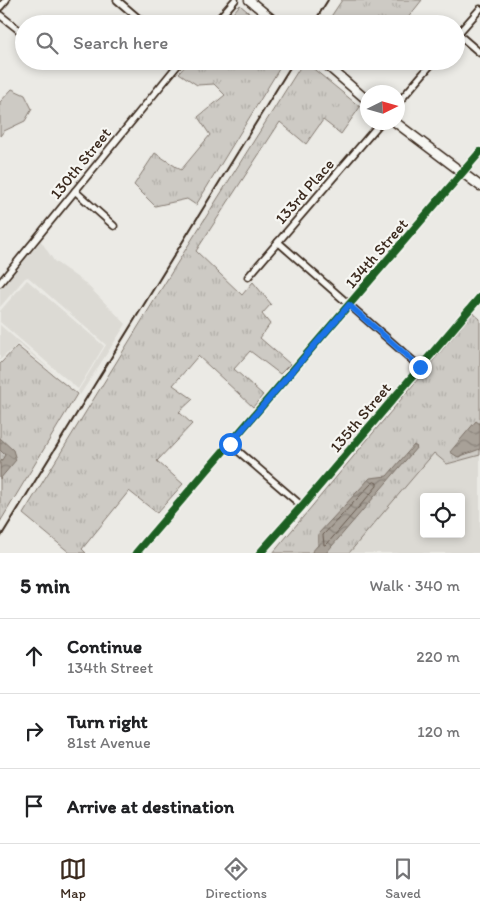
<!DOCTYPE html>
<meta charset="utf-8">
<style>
body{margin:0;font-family:Itim,sans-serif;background:#f2f2f2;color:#202124}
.controls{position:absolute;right:15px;bottom:15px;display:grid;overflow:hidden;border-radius:5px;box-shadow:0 2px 8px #0003}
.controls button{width:45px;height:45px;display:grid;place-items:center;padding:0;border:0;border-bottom:1px solid #e0e0e0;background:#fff;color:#202124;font:25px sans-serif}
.compass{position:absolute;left:360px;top:85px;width:45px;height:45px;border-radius:50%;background:#fff;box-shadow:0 2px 8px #0003;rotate:85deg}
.stop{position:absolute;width:15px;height:15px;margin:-11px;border:4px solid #1a73e8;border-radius:50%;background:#fff}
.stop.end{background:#1a73e8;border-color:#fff;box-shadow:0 1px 5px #0008}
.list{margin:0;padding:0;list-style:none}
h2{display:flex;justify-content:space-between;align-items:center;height:65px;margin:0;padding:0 20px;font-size:21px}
h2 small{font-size:16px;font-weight:400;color:#757577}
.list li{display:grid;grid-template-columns:32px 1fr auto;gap:15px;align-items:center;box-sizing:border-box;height:75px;padding:0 20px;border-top:1px solid #e0e0e0}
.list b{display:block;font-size:19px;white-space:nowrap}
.list p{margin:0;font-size:16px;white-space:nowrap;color:#757577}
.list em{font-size:16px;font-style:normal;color:#757577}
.icon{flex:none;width:28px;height:28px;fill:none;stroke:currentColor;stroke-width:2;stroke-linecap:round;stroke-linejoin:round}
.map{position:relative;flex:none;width:480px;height:553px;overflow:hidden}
.search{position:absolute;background:#fff;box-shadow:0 2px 8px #0003;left:15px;right:15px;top:15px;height:55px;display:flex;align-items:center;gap:12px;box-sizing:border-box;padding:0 18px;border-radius:28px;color:#757577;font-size:19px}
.sheet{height:290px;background:#fff}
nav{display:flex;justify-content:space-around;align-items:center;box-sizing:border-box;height:70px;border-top:1px solid #e0e0e0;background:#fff;font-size:14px;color:#757577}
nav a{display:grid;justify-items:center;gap:2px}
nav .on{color:#3b2a1e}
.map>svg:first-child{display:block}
.built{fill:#dcdad4;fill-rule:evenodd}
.grass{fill:url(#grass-tufts);stroke:#847a71}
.green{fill:#cdcac4;stroke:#847a71}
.water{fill:url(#water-waves);stroke:#7c7167}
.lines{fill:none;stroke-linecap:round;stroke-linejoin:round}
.shore{stroke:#675a4f;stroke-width:1}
.minor-casing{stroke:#3b2a1e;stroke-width:9}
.major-casing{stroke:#3b2a1e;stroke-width:11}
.minor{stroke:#f6f6f2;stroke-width:5.5}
.major{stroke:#f6f6f2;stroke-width:8}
.rail{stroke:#3b2a1e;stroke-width:2}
.cycleway-casing{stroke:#f6f6f2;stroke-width:11}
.cycleway{stroke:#1b5e20;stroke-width:8}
.route{stroke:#1a73e8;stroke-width:6}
.labels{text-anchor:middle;stroke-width:4.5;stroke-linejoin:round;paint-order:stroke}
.street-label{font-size:16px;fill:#3b2a1e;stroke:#f6f6f2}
</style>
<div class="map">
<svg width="480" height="553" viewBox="0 0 480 553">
<defs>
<pattern id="grass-tufts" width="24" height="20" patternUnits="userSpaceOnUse" patternTransform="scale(1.25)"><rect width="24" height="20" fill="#cdcac4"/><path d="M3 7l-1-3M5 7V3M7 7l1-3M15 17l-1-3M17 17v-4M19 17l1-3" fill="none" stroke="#b1aea8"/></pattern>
<pattern id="water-waves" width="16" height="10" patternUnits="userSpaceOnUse" patternTransform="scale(1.25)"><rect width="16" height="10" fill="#a8a198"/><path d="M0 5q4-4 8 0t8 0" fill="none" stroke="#8a837b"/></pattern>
</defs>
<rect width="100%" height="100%" fill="#ebeae5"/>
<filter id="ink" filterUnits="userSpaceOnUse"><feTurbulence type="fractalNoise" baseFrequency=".02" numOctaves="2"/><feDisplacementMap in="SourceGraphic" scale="10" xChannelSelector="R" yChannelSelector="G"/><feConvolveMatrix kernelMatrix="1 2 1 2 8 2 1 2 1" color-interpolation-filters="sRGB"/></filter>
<g filter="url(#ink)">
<g class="built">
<polygon points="41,241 54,261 85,283 126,324 80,395 78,391 106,345 28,277 25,278 0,307 0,289"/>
<polygon points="27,280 104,346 78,389 0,322 0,311"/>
<polygon points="0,325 58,376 18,344 0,360"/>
<path d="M 434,452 L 447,464 L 480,455 L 480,553 L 349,553 ZM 424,497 L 461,497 L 461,534 L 424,534 Z"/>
</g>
<g class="grass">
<polygon points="342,0 422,0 403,24 365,24 358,18 354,24 326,24"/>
<polygon points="240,5 262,24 223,24"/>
<polygon points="190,61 284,61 196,205 187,199 155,206 134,185 155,153 181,170 210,135 198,117 225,95 214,84 197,85 179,73"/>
<polygon points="304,61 360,107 341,134 323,120 306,144 280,122 196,251 242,295 253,282 271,304 262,314 270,324 260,338 290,364 280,374 250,351 234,369 263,395 253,407 198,356 173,385 193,399 179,412 192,424 157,461 183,484 157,513 129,491 82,549 86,553 70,553 23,514 189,244"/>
<polygon points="473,313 480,319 480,455 447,464 434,453 349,553 273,553"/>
<polygon points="17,346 77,394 0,522 0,364"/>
</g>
<polygon class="green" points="12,89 25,95 32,109 25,121 4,131 0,136 0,102"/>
<g class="water">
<polygon points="476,421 480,424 480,449 458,457 450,452"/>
<polygon points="0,438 13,450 16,460 0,479 0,463 5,455 0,450"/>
<polygon points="414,445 417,447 326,553 311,553 318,545 318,534 370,478 387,476"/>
</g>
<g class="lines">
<polygon class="shore" points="375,482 377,483 377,486 327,544 324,545 323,535 372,483"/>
<defs>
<g id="minor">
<polyline points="117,0 145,24"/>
<polyline points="0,7 6,0"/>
<polyline points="0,15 24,34"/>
<polyline points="214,24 235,0"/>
<polyline points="458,34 480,53"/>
<polyline points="456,36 480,9"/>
<polyline points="398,103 434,61"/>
<polyline points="75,191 114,226"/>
<polyline points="278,242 420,367"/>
<polyline points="248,277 381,122"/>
<polyline points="0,283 181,61"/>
<polyline points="230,444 302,506"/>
<polyline points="136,553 480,152"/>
<polyline points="260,553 302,506 480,297"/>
</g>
<g id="major">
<polyline points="249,0 278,24"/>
<polyline points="322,61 368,101"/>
<polyline points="395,122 480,186"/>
</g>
</defs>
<use href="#minor" class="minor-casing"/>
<use href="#major" class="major-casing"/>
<use href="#minor" class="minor"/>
<use href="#major" class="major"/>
<g class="rail">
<polyline points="313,24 328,0"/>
<polyline points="0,538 294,61"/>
</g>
<defs>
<g id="cycleway">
<polyline points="136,553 480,152"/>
<polyline points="260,553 302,506 480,297"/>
</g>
</defs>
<use href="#cycleway" class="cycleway-casing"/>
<use href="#cycleway" class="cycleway"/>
</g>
</g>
<g class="lines" filter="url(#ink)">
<polyline class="route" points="230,444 349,305 420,367"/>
</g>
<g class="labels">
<g class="street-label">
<text transform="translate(80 163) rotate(-51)" y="6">130th Street</text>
<text transform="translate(304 191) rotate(-49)" y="6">133rd Place</text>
<text transform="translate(376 253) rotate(-49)" y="6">134th Street</text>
<text transform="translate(360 417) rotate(-50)" y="6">135th Street</text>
</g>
</g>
</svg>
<div class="controls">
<button><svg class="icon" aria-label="locate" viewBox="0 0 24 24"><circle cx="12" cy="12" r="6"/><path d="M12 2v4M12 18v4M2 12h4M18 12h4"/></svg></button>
</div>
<svg class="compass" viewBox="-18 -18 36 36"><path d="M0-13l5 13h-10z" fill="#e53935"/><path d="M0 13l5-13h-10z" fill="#757577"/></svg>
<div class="stop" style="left:230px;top:444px"></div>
<div class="stop end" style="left:420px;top:367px"></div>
<div class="search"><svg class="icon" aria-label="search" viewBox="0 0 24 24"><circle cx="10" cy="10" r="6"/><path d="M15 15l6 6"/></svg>Search here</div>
</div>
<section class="sheet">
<h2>5 min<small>Walk · 340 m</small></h2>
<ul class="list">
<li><svg class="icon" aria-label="ahead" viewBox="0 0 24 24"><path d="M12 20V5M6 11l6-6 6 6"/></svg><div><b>Continue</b><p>134th Street</p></div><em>220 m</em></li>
<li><svg class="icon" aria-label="right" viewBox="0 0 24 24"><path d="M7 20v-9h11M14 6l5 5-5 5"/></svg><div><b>Turn right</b><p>81st Avenue</p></div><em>120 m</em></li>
<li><svg class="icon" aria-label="arrive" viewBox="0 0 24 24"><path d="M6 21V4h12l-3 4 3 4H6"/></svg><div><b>Arrive at destination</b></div></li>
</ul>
</section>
<nav>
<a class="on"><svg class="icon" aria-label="map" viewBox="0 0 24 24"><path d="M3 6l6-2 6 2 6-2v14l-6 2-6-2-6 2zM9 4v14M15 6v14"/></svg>Map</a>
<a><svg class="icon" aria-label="directions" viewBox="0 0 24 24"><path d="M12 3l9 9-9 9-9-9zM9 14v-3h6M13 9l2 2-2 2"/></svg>Directions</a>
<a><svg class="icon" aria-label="saved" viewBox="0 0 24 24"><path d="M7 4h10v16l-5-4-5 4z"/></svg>Saved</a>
</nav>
